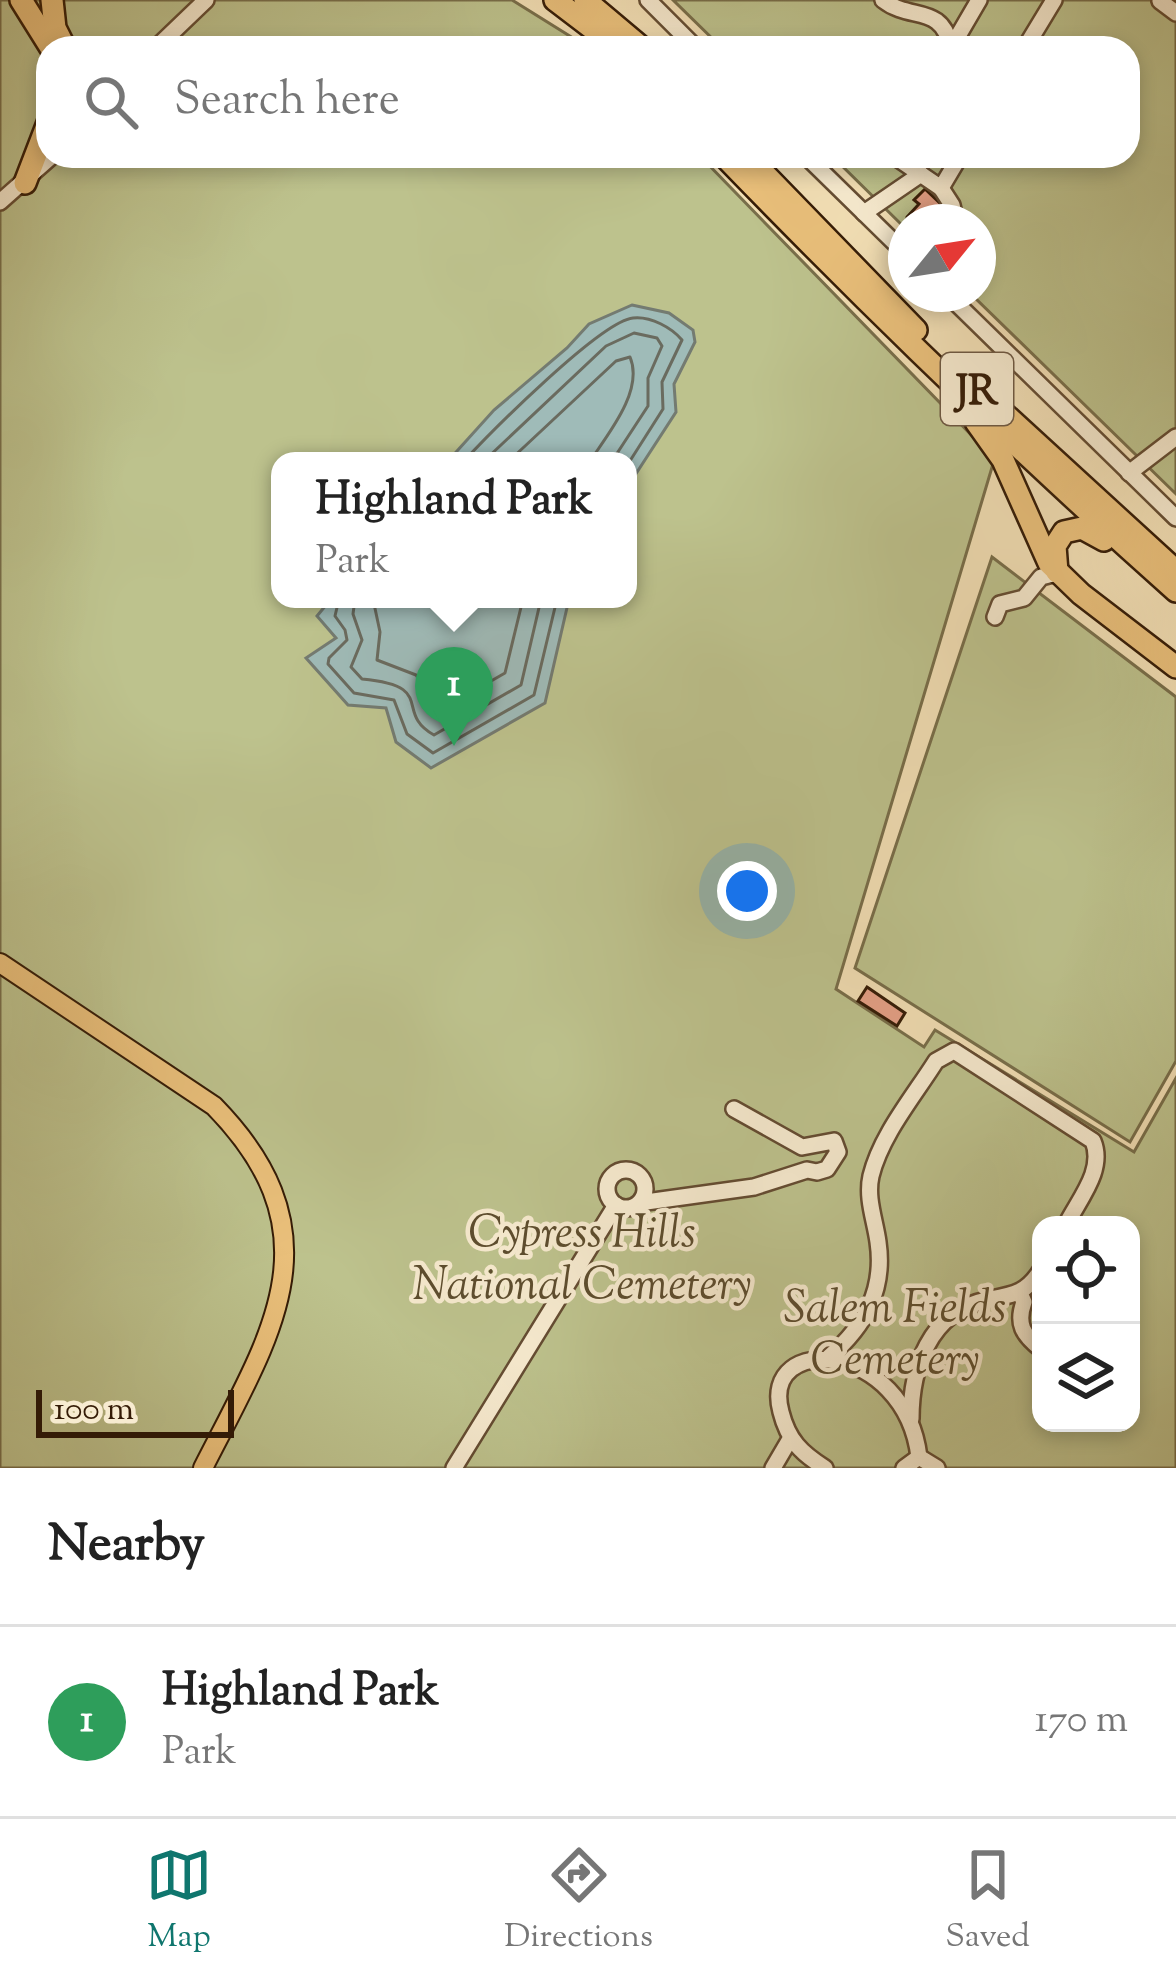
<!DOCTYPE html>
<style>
body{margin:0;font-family:"Sorts Mill Goudy",serif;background:#f2f2f2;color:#222}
.controls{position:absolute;right:36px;bottom:36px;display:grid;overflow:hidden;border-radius:24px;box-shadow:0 6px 18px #0003}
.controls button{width:108px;height:108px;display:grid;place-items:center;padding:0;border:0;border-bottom:3px solid #e0e0e0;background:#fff;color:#222;font:60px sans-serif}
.compass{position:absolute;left:888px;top:204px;width:108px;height:108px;border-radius:50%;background:#fff;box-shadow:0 6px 18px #0003;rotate:60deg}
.scale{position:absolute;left:36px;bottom:30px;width:198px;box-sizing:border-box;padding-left:12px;border:6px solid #341b06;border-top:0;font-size:33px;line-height:42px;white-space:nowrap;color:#341b06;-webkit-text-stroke:9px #f7ebd0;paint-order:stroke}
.you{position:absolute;left:747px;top:891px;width:42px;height:42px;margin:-30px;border:9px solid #fff;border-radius:50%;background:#1a73e8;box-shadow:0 0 0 18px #1a73e833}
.badge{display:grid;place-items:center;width:78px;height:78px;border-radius:50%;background:#0f766e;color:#fff;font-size:39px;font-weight:700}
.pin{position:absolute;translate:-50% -99px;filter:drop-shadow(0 3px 6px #0008)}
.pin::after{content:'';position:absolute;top:63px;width:42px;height:36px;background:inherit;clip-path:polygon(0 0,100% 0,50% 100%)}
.popup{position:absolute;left:271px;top:452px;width:366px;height:156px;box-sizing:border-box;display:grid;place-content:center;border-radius:24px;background:#fff;filter:drop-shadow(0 3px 9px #0005);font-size:39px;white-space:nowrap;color:#767676}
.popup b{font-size:45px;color:#222}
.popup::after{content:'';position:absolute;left:50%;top:100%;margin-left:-24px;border:24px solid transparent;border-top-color:#fff}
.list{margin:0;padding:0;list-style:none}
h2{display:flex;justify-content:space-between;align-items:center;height:156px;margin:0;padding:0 48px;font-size:51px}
h2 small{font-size:39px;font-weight:400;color:#767676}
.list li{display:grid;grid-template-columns:78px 1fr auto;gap:36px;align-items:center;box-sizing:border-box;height:192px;padding:0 48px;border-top:3px solid #e0e0e0}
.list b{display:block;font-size:45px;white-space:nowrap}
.list p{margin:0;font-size:39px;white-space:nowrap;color:#767676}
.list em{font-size:39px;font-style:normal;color:#767676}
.icon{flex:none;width:66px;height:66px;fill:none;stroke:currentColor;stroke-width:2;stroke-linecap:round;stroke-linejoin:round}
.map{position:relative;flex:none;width:1176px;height:1468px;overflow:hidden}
.search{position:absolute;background:#fff;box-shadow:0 6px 18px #0003;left:36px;right:36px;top:36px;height:132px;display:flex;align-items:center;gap:30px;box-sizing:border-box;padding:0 42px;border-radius:36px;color:#767676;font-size:45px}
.sheet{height:348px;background:#fff}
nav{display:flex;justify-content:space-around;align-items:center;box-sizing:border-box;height:168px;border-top:3px solid #e0e0e0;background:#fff;font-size:33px;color:#767676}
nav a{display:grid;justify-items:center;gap:6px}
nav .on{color:#0f766e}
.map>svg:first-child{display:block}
.green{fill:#bdc28d;stroke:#786e4a;stroke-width:3;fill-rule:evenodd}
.water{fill:#9fbbb8;stroke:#747b71;stroke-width:3}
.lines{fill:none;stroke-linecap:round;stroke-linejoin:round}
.shore{stroke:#6a6b5f;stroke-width:3}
.building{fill:#e7a289;stroke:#341b06;stroke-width:3}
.minor-casing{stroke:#644c32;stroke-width:20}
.major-casing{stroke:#341b06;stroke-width:22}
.highway-casing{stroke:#341b06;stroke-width:26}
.minor{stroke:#f7ebd0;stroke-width:15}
.major{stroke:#eac07b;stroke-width:18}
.highway{stroke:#eac07b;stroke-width:21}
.labels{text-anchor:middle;stroke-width:9;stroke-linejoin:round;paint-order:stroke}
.shield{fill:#f7ebd0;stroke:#6e5943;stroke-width:3}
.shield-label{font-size:42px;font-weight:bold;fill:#341b06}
.park-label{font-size:45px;font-style:italic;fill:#5d4d2e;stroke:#f7ebd0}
</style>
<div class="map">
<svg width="1176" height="1468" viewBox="0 0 1176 1468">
<rect width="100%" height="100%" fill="#f3e0b6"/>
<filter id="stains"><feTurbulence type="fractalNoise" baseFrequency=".00167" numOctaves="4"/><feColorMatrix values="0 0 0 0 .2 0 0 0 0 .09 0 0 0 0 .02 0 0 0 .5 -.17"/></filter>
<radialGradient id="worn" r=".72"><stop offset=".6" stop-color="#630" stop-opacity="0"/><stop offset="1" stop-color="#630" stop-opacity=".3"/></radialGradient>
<g class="green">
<path d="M 0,0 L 512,0 L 589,48 L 48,48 L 48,156 L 700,156 L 979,443 L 993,464 L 836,989 L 924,1047 L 935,1030 L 1134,1152 L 1176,1078 L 1176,1468 L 0,1468 ZM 280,461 L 628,461 L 628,599 L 280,599 ZM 1041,1225 L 1131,1225 L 1131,1423 L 1041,1423 Z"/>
<polygon points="673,0 1176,0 1176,494 971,294 978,294 978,222 906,222 906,229 832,156 1128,156 1128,48 722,48"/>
<polygon points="992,557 1176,697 1176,1061 1130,1142 855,968"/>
</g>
<g class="water">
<polygon points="632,305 669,313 693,330 695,342 674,384 676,412 628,486 628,461 448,461 494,410 567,348 589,324"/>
<polygon points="331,599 569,599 545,703 431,768 396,742 386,708 348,705 306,658 336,638 317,616"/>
</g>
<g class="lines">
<g class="shore">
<path d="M 464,461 C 490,433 601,321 633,318 C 651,316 672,328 682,340 L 662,382 L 663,409 L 628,464"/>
<polyline points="484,461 606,346 634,333 657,338 662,346 648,378 648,406 612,461"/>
<path d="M 509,461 L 616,361 L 630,357 C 644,390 609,433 590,461"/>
<polyline points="339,599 335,616 345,630 347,640 329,658 328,664 354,693 394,700 407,734 433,753 534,695 557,599"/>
<path d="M 355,599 L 353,614 L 362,640 L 351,667 L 362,679 C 438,686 393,712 434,735 L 521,685 L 541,599"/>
<polyline points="373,599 380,632 377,660 416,675 439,711 505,673 523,599"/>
</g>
</g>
<g class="building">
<polygon points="925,189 946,209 935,220 931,216 924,222 907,222 907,217 919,204 914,200"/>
<polygon points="867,987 905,1013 897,1026 858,1001"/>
</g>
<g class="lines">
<defs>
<g id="minor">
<polyline points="648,0 696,48"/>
<path d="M 883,0 C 911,22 941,3 951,47"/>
<polyline points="1160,1 1176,13"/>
<polyline points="156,48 206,0"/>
<polyline points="951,48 979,0"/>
<polyline points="1025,48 1054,0"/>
<polyline points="806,156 906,254"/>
<polyline points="894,156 941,188 960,156"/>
<polyline points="941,188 952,205 956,222"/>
<polyline points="0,202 52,156"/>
<polyline points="864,213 921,174"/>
<polyline points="947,294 1176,518"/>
<polyline points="1129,473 1176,437"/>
<polyline points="995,617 1000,604 1024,598 1041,577 1057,573"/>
<circle cx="626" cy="1189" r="19"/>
<polyline points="639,1203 754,1187 807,1170 817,1172 827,1169 838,1152 834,1141 802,1147 734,1109"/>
<path d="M 1020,1293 L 1024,1302 C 1016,1324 1023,1335 1041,1349"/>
<path d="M 829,1357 C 865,1326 885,1290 878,1242 C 875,1220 866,1198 871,1176 C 881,1135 914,1096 936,1061 L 954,1051 L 1093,1141 C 1105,1170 1079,1199 1066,1225"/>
<path d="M 911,1419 C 911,1369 929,1312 986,1300 C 1012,1295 1026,1294 1041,1270"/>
<polyline points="919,1457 937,1468"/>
<polyline points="454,1468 616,1205"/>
<polyline points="773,1468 790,1439"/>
<path d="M 825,1468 C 801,1453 788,1440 781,1412 C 759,1332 905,1341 919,1457"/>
<polyline points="904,1468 919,1457"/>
</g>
<path id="major" d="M 0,963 L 214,1106 C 340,1235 271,1334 203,1468"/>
<g id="highway">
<polyline points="21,0 51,48"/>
<polyline points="52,0 55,28 65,48"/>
<polyline points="555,0 618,48"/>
<polyline points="585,0 642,48"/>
<path d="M 724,156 C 870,307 1020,452 1176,591"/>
<polyline points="747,156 916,330"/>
<polyline points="25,183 48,123"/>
<polyline points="986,397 1176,571"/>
<polyline points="976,422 1003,460 1049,563 1081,594 1176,667"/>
<polyline points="1057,572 1055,546 1064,532 1082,528 1104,540"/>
</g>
</defs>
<use href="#minor" class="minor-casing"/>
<use href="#major" class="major-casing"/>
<use href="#highway" class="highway-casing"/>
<use href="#minor" class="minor"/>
<use href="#major" class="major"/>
<use href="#highway" class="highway"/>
</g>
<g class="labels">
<rect class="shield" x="941" y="353" width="72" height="72" rx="9"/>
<g class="shield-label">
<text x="977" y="404">JR</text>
</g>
<g class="park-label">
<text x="582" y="1246">Cypress Hills<tspan x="582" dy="52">National Cemetery</tspan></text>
<text x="895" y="1321">Salem Fields<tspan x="895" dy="52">Cemetery</tspan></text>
</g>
</g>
<rect width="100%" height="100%" filter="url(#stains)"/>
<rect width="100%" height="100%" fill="url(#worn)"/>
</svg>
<div class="controls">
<button><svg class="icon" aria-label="locate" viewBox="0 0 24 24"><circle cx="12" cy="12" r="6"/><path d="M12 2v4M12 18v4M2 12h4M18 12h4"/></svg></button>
<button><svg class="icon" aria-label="layers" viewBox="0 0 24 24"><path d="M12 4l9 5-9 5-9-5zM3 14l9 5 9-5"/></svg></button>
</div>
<svg class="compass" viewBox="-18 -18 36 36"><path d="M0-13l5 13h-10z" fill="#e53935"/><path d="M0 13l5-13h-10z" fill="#767676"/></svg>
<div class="scale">100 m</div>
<div class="you"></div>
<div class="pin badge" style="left:454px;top:746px;background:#2e9e5b">1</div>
<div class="popup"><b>Highland Park</b>Park</div>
<div class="search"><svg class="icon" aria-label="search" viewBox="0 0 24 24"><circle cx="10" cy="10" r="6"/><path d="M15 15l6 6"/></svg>Search here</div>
</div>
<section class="sheet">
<h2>Nearby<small></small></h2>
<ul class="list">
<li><span class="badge" style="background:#2e9e5b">1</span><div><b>Highland Park</b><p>Park</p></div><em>170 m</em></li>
</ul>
</section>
<nav>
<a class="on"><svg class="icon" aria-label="map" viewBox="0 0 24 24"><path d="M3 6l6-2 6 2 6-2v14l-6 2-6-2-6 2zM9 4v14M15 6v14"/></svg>Map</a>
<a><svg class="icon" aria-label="directions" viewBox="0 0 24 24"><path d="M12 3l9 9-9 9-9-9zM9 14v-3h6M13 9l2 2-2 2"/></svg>Directions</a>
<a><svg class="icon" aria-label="saved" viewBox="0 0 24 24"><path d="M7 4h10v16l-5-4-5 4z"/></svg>Saved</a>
</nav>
